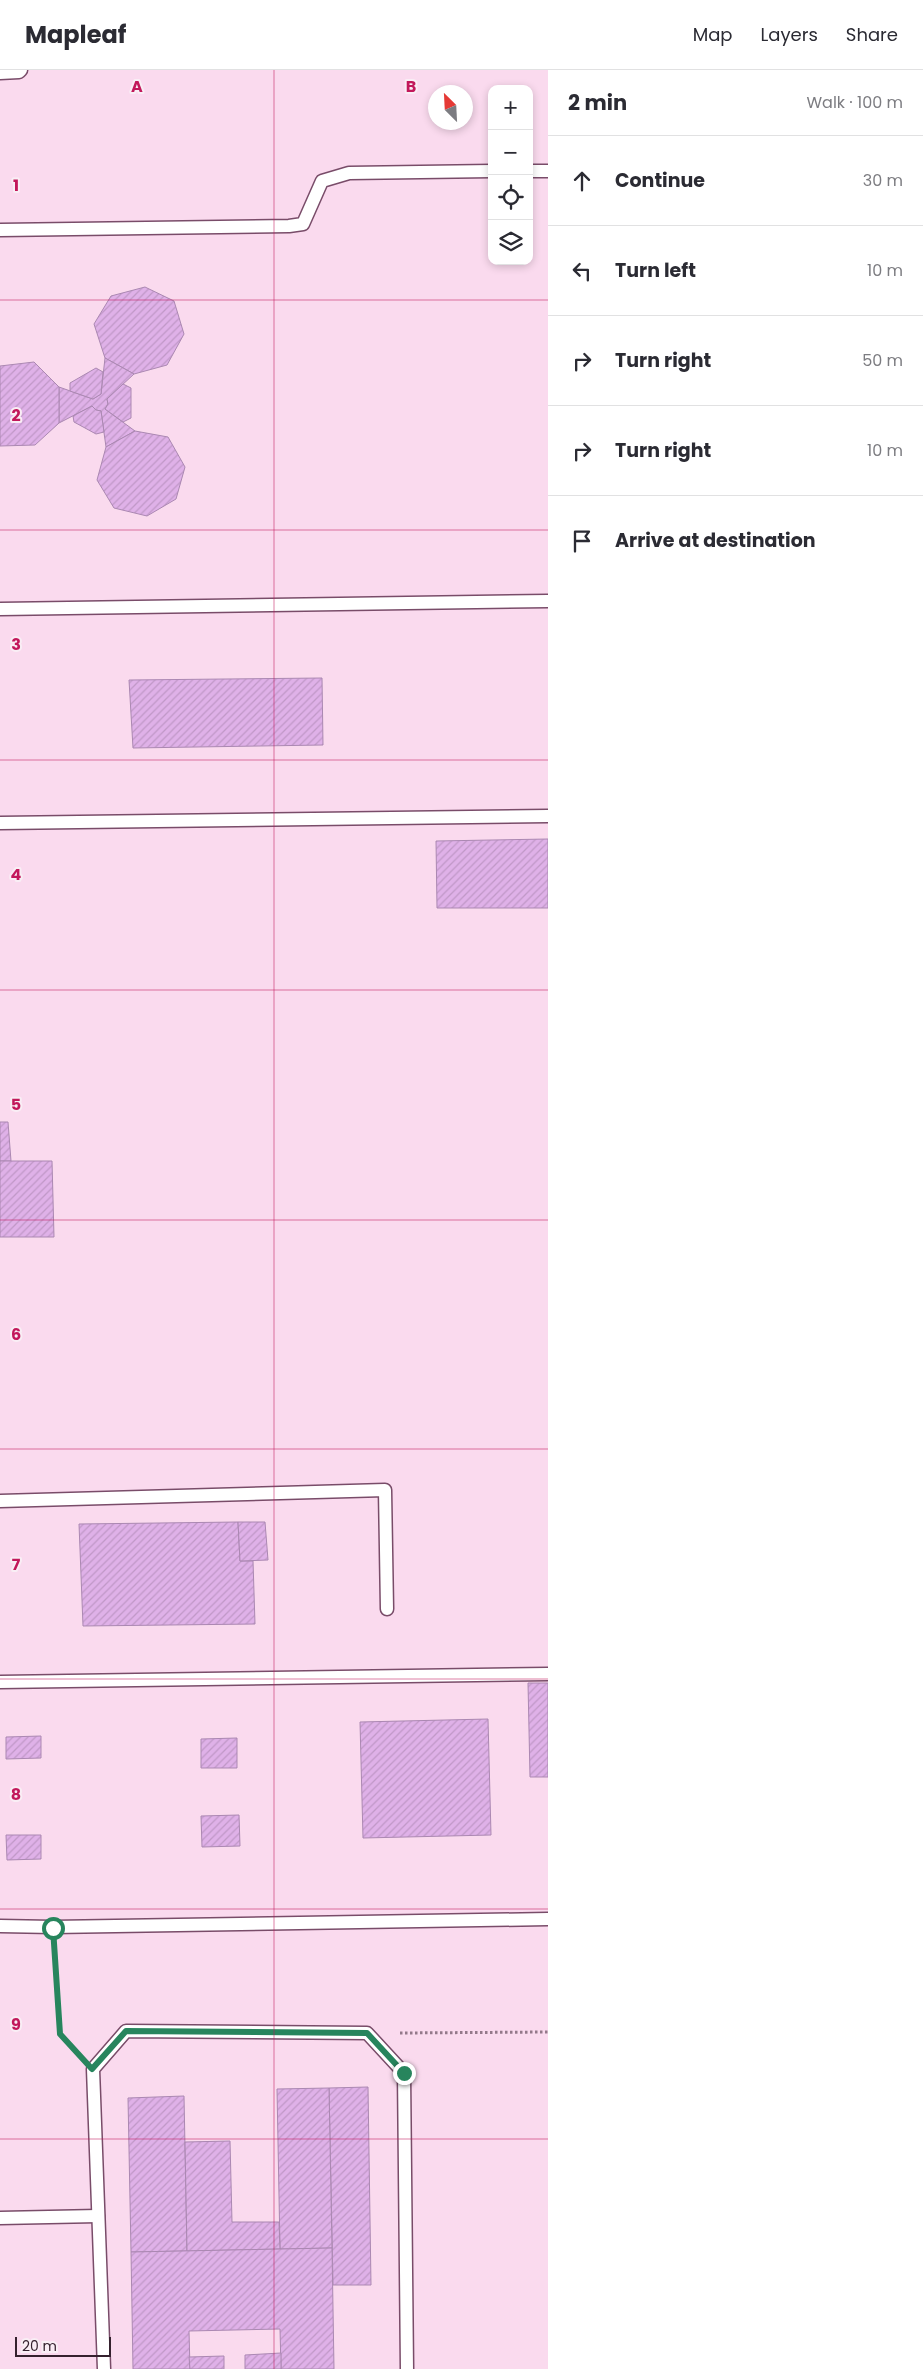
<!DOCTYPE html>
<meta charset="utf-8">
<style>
body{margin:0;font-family:Poppins,sans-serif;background:#f7f7f7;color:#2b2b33}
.controls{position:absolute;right:15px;top:15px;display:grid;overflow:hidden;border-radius:10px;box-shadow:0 2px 8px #0003}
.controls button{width:45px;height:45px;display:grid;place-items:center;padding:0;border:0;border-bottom:1px solid #e1e1e2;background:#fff;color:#2b2b33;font:25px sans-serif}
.compass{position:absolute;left:428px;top:15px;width:45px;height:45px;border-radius:50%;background:#fff;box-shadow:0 2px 8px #0003;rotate:336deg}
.scale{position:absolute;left:15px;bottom:12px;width:96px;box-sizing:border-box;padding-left:5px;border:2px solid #35212e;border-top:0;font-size:14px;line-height:18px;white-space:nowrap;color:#35212e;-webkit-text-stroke:4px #f9eef5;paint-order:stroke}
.stop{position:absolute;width:15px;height:15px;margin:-11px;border:4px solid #27855d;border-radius:50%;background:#fff}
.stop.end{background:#27855d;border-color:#fff;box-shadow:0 1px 5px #0008}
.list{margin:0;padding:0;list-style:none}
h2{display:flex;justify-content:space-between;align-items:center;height:65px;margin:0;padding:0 20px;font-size:21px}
h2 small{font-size:16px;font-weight:400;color:#7c7c81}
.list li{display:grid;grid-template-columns:32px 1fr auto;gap:15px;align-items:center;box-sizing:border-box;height:90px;padding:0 20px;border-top:1px solid #e1e1e2}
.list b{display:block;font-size:19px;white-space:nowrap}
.list em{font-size:16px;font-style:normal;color:#7c7c81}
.icon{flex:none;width:28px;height:28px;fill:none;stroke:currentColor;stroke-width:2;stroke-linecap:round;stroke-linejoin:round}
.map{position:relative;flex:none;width:548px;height:2299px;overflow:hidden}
header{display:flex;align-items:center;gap:30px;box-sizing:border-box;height:70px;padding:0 25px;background:#fff;border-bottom:1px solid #e1e1e2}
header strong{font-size:24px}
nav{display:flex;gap:28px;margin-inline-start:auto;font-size:18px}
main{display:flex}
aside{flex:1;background:#fff}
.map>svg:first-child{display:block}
.building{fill:url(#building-hatch);stroke:#ab88b2}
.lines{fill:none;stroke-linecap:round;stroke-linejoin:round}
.lane-casing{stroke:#794c69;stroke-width:15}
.path{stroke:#93798a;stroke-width:3;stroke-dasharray:2.5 2.5;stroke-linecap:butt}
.lane{stroke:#fff;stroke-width:12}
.route{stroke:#27855d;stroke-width:6}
.grid{fill:none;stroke:#c2185b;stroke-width:1;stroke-opacity:0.55}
.grid-label{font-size:16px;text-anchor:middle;font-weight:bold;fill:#c2185b;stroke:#f9eef5;stroke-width:4;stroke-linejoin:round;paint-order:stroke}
</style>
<header>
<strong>Mapleaf</strong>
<nav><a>Map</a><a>Layers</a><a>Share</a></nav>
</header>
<main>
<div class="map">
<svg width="548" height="2299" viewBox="0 0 548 2299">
<defs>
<pattern id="building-hatch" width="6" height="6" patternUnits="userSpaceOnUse" patternTransform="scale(1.25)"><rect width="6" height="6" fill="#dfb1e8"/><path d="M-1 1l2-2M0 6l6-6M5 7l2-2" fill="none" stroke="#c098c7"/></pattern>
</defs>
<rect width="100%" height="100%" fill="#fadaee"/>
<g class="building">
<polygon points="145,217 174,231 184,264 167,295 134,304 105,288 94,254 111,226"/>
<polygon points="105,288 134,304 107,329 108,334 105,339 135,361 106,377 101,341 96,340 92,336 59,353 59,317 93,329 101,324"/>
<polygon points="34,292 59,317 59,353 35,375 0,376 0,296"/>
<polygon points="96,298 103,302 101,324 93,329 70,321 70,313"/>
<polygon points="123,314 131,318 131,348 123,352 105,339 108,334 107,329"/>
<polygon points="92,336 96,340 101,341 104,362 96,364 74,352 73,346"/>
<polygon points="135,361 168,367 185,397 176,429 147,446 114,438 97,410 106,377"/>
<polygon points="322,608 323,675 133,678 129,610"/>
<polygon points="548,769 548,838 437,838 436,771"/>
<polygon points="0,1052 8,1052 11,1091 0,1091"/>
<polygon points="0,1091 52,1091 54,1167 0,1167"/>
<polygon points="238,1452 240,1491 253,1491 255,1554 83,1556 79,1454"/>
<polygon points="238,1452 265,1452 268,1490 240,1491"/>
<polygon points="528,1613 548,1613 548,1707 530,1707"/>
<polygon points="488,1649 491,1765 363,1768 360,1652"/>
<polygon points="41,1666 41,1688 6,1689 6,1667"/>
<polygon points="237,1668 237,1698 201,1698 201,1669"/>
<polygon points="239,1745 240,1776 202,1777 201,1746"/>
<polygon points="6,1765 41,1765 41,1789 7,1790"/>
<polygon points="368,2017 371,2215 333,2215 329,2018"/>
<polygon points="329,2018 332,2178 280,2179 277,2019"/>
<polygon points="184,2026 187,2181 131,2182 128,2028"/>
<polygon points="230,2071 232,2152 279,2152 280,2179 187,2181 185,2072"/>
<polygon points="332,2178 334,2299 281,2299 280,2259 189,2261 190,2299 133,2299 131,2182"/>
<polygon points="281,2283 281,2299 245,2299 245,2285"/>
<polygon points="224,2286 224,2299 190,2299 189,2287"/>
</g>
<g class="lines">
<defs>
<g id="lane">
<polyline points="0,3 19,2 21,0"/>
<polyline points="529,101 548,101"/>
<polyline points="0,160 289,156 303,154 322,111 349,103 492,101"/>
<polyline points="0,539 548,531"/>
<polyline points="0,753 548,746"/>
<polyline points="0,1431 385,1420 387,1539"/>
<polyline points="0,1612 548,1604"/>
<polyline points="0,1856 53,1857 548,1849"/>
<polyline points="0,2148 98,2146"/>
<polyline points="104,2299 93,1999 126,1961 367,1963 404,2003 407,2299"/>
</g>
</defs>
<use href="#lane" class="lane-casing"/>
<g class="path">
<polyline points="54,1880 60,1963 77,1982"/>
<polyline points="400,1963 548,1962"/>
</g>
<use href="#lane" class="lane"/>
</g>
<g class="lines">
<polyline class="route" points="53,1858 60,1964 92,1999 126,1961 367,1963 404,2003"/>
</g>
<path class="grid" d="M 274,0 L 274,2299M 0,230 L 548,230M 0,460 L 548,460M 0,690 L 548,690M 0,920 L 548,920M 0,1150 L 548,1150M 0,1379 L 548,1379M 0,1609 L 548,1609M 0,1839 L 548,1839M 0,2069 L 548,2069"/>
<g class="grid-label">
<text x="137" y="22">A</text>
<text x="411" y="22">B</text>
<text x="16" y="121">1</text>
<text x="16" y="351">2</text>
<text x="16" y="580">3</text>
<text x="16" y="810">4</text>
<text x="16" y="1040">5</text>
<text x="16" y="1270">6</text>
<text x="16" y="1500">7</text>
<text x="16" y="1730">8</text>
<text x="16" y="1960">9</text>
</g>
</svg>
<div class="controls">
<button>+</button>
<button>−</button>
<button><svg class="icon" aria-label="locate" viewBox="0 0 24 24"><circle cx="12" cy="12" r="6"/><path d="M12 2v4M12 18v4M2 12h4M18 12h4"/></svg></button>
<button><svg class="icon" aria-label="layers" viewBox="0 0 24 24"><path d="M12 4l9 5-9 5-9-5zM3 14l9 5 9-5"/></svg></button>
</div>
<svg class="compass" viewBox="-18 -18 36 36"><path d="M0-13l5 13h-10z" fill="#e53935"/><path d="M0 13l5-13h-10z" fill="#7c7c81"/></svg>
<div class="scale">20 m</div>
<div class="stop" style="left:53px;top:1858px"></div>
<div class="stop end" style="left:404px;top:2003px"></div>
</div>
<aside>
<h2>2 min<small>Walk · 100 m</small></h2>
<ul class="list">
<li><svg class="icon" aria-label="ahead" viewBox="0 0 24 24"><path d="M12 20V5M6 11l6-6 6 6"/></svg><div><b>Continue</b></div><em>30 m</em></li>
<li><svg class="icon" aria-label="left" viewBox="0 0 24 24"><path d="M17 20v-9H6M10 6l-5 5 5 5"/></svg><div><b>Turn left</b></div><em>10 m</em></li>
<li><svg class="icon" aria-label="right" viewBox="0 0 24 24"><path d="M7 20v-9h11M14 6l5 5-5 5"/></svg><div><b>Turn right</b></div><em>50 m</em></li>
<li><svg class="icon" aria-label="right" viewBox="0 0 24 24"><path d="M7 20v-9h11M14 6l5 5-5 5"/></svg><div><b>Turn right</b></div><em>10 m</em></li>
<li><svg class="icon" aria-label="arrive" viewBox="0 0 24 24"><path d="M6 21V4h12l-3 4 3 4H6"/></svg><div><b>Arrive at destination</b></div></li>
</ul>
</aside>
</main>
